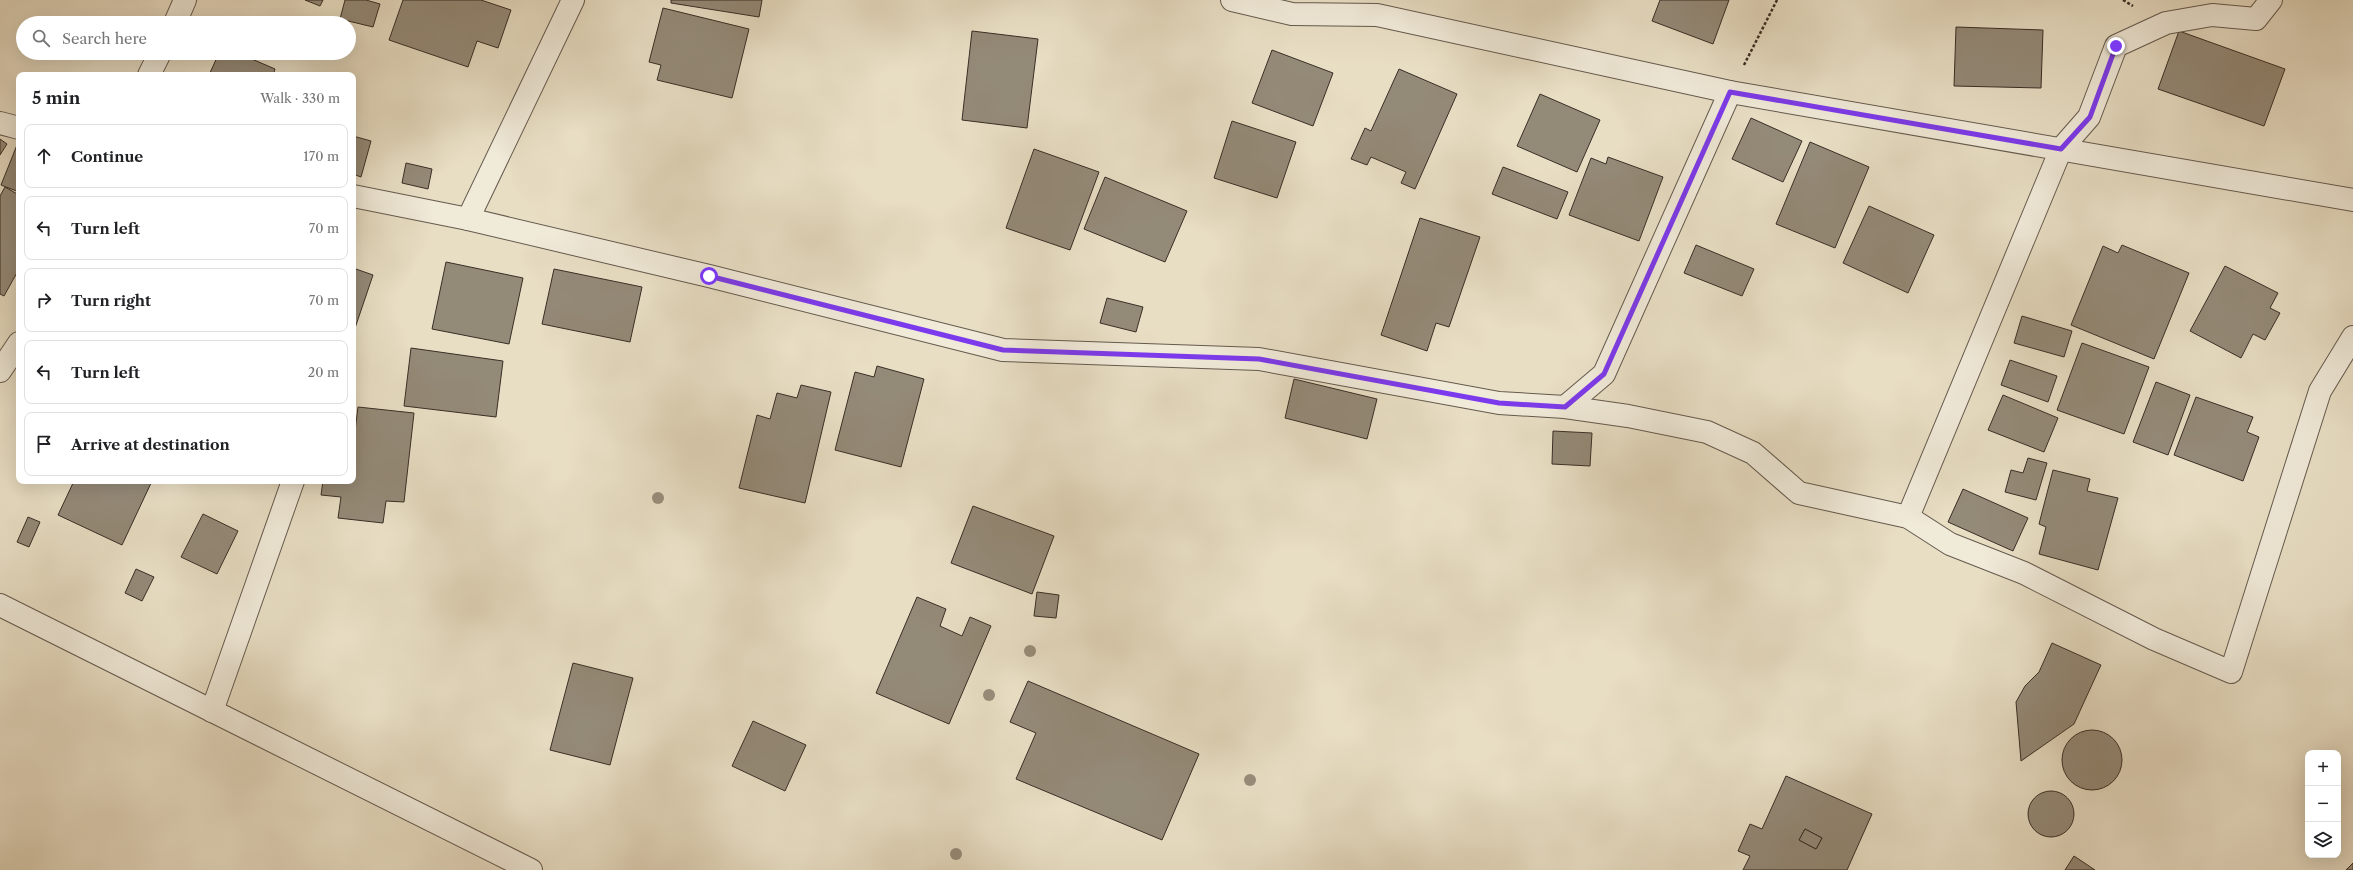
<!DOCTYPE html>
<meta charset="utf-8">
<style>
body{margin:0;font-family:"Libre Caslon Text",serif;background:#f6f6f6;color:#202124}
.controls{position:absolute;right:12px;bottom:12px;display:grid;overflow:hidden;border-radius:8px;box-shadow:0 4px 16px #0002}
.controls button{width:36px;height:36px;display:grid;place-items:center;padding:0;border:0;border-bottom:1px solid #e0e0e0;background:#fff;color:#202124;font:20px sans-serif}
.stop{position:absolute;width:12px;height:12px;margin:-9px;border:3px solid #7c3aed;border-radius:50%;background:#fff}
.stop.end{background:#7c3aed;border-color:#fff;box-shadow:0 1px 4px #0008}
.list{margin:0;padding:0;list-style:none}
h2{display:flex;justify-content:space-between;align-items:center;height:52px;margin:0;padding:0 16px;font-size:17px}
h2 small{font-size:13px;font-weight:400;color:#757577}
.list li{display:grid;grid-template-columns:26px 1fr auto;gap:12px;align-items:center;box-sizing:border-box;height:64px;margin:0 8px 8px;padding:0 8px;border:1px solid #e0e0e0;border-radius:8px}
.list b{display:block;font-size:15px;white-space:nowrap}
.list em{font-size:13px;font-style:normal;color:#757577}
.icon{flex:none;width:22px;height:22px;fill:none;stroke:currentColor;stroke-width:2;stroke-linecap:round;stroke-linejoin:round}
.map{position:relative;flex:none;width:2353px;height:870px;overflow:hidden}
.search{position:absolute;background:#fff;box-shadow:0 4px 16px #0002;left:16px;top:16px;width:340px;height:44px;display:flex;align-items:center;gap:10px;box-sizing:border-box;padding:0 14px;border-radius:22px;color:#757577;font-size:15px}
.panel{position:absolute;background:#fff;box-shadow:0 4px 16px #0002;left:16px;top:72px;width:340px;height:412px;border-radius:8px}
.map>svg:first-child{display:block}
.building{fill:#948a78;stroke:#392e26;fill-rule:evenodd}
.lines{fill:none;stroke-linecap:round;stroke-linejoin:round}
.minor-casing{stroke:#655a4e;stroke-width:24}
.tertiary-casing{stroke:#655a4e;stroke-width:24}
.path{stroke:#392e26;stroke-width:2.5;stroke-dasharray:3 2;stroke-linecap:butt}
.minor{stroke:#f0ead9;stroke-width:22}
.tertiary{stroke:#f0ead9;stroke-width:22}
.tree{fill:#988d7b}
.route{stroke:#7c3aed;stroke-width:5}
</style>
<div class="map">
<svg width="2353" height="870" viewBox="0 0 2353 870">
<rect width="100%" height="100%" fill="#e8dec4"/>
<filter id="stains"><feTurbulence type="fractalNoise" baseFrequency=".005" numOctaves="4"/><feColorMatrix values="0 0 0 0 .2 0 0 0 0 .09 0 0 0 0 .02 0 0 0 .5 -.17"/></filter>
<radialGradient id="worn" r=".72"><stop offset=".6" stop-color="#630" stop-opacity="0"/><stop offset="1" stop-color="#630" stop-opacity=".3"/></radialGradient>
<g class="building">
<polygon points="305,0 323,0 320,6"/>
<polygon points="345,0 366,0 380,4 373,27 340,19"/>
<polygon points="403,0 481,0 511,10 498,48 477,41 468,67 389,40"/>
<polygon points="671,0 762,0 759,17 671,3"/>
<polygon points="1660,0 1729,0 1713,44 1652,21"/>
<polygon points="663,8 749,29 732,98 657,80 661,65 649,62"/>
<polygon points="1956,27 2043,30 2041,88 1954,86"/>
<polygon points="972,31 1038,39 1027,128 962,120"/>
<polygon points="2179,31 2285,69 2264,126 2158,89"/>
<polygon points="1272,50 1333,73 1313,126 1252,103"/>
<polygon points="219,53 238,53 275,69 273,75 209,75"/>
<polygon points="1399,69 1457,94 1415,189 1401,183 1406,172 1371,157 1367,165 1351,159 1365,128 1371,131"/>
<polygon points="1540,94 1600,120 1577,172 1517,146"/>
<polygon points="1751,118 1802,141 1783,182 1732,159"/>
<polygon points="1232,121 1296,142 1277,198 1214,178"/>
<polygon points="353,136 371,141 361,177 353,174"/>
<polygon points="0,139 7,144 0,155"/>
<polygon points="19,140 19,192 1,185"/>
<polygon points="1810,142 1869,167 1835,248 1776,224"/>
<polygon points="1034,149 1099,172 1070,250 1006,228"/>
<polygon points="1608,157 1663,177 1639,241 1569,215 1591,158 1606,164"/>
<polygon points="406,163 432,169 428,189 402,183"/>
<polygon points="1503,167 1568,192 1557,219 1492,194"/>
<polygon points="1105,177 1187,211 1165,262 1084,229"/>
<polygon points="5,187 19,195 19,269 4,296 0,294 0,196"/>
<polygon points="1869,206 1934,235 1908,293 1843,263"/>
<polygon points="1420,218 1480,237 1449,327 1436,323 1427,351 1381,335"/>
<polygon points="1696,245 1754,269 1742,296 1684,273"/>
<polygon points="2122,245 2189,273 2154,359 2071,325 2103,246 2118,253"/>
<polygon points="446,262 523,278 509,344 432,329"/>
<polygon points="2225,266 2278,293 2270,308 2280,313 2265,340 2253,334 2241,358 2190,331"/>
<polygon points="353,268 373,275 353,334"/>
<polygon points="554,269 642,287 630,342 542,324"/>
<polygon points="1107,298 1143,307 1136,332 1100,323"/>
<polygon points="2022,316 2072,331 2064,357 2014,343"/>
<polygon points="2082,343 2149,367 2124,434 2057,410"/>
<polygon points="411,348 503,361 496,417 404,406"/>
<polygon points="2010,360 2057,376 2048,402 2001,385"/>
<polygon points="877,366 924,379 901,467 835,450 855,372 874,377"/>
<polygon points="1294,379 1377,399 1367,439 1285,418"/>
<polygon points="2156,382 2190,395 2168,455 2133,442"/>
<polygon points="801,385 831,392 805,503 739,488 757,415 770,419 777,393 797,398"/>
<polygon points="2003,395 2058,418 2044,452 1988,430"/>
<polygon points="2196,397 2253,417 2247,432 2259,437 2243,481 2174,455"/>
<polygon points="358,407 414,413 404,502 386,501 383,523 338,518 341,497 321,495 323,481 353,481 353,447"/>
<polygon points="1553,431 1592,433 1590,466 1552,464"/>
<polygon points="2028,458 2047,463 2036,500 2005,492 2011,470 2023,473"/>
<polygon points="2053,470 2090,479 2087,491 2118,498 2098,570 2039,554 2046,527 2039,524"/>
<polygon points="74,481 152,481 122,545 58,515"/>
<polygon points="1963,489 2028,518 2013,551 1948,522"/>
<polygon points="973,506 1054,536 1032,594 951,563"/>
<polygon points="203,514 238,531 217,574 181,557"/>
<polygon points="28,517 40,522 29,547 17,542"/>
<polygon points="136,569 154,577 142,601 125,593"/>
<polygon points="1037,592 1059,595 1056,618 1034,616"/>
<polygon points="917,597 946,609 940,626 962,636 970,617 991,626 949,724 876,693"/>
<polygon points="2052,643 2101,665 2074,724 2021,761 2016,702 2025,686 2039,672"/>
<polygon points="573,663 633,678 610,765 550,750"/>
<polygon points="1028,681 1199,754 1162,840 1016,779 1036,733 1010,722"/>
<polygon points="753,721 806,745 785,791 732,766"/>
<circle cx="2092" cy="760" r="30"/>
<path d="M 1786,776 L 1872,814 L 1847,870 L 1743,870 L 1750,856 L 1738,851 L 1750,824 L 1762,829 ZM 1805,829 L 1822,838 L 1816,849 L 1799,840 Z"/>
<circle cx="2051" cy="814" r="23"/>
<polygon points="1805,829 1822,838 1816,849 1799,840"/>
<polygon points="2074,856 2095,870 2065,870"/>
<polygon points="2353,863 2353,870 2346,870"/>
</g>
<g class="lines">
<defs>
<g id="minor">
<polyline points="1232,0 1292,14 1377,15 1730,92 2353,200"/>
<polyline points="175,23 185,0"/>
<polyline points="149,75 160,53"/>
<polyline points="0,123 19,128"/>
<polyline points="353,196 468,219 709,276 1003,350 1259,359 1499,403 1565,407 1628,416 1707,432 1753,453 1799,493 1908,517 1950,544 2024,573 2154,639 2231,672 2320,391 2353,337"/>
<polyline points="468,219 573,0"/>
<polyline points="0,371 19,343"/>
<polyline points="1565,407 1604,374 1730,92"/>
<polyline points="1908,517 2061,149 2089,117 2116,46 2166,23 2212,15 2256,19 2271,0"/>
<polyline points="212,711 293,481"/>
</g>
<polyline id="tertiary" points="0,605 531,870"/>
</defs>
<use href="#minor" class="minor-casing"/>
<use href="#tertiary" class="tertiary-casing"/>
<g class="path">
<polyline points="2123,0 2133,6"/>
<polyline points="1744,65 1777,0"/>
</g>
<use href="#minor" class="minor"/>
<use href="#tertiary" class="tertiary"/>
</g>
<g class="tree">
<circle cx="658" cy="498" r="6"/>
<circle cx="1030" cy="651" r="6"/>
<circle cx="989" cy="695" r="6"/>
<circle cx="1250" cy="780" r="6"/>
<circle cx="956" cy="854" r="6"/>
</g>
<g class="lines">
<polyline class="route" points="709,276 1003,350 1259,359 1499,403 1565,407 1604,374 1730,92 2061,149 2090,117 2116,46"/>
</g>
<rect width="100%" height="100%" filter="url(#stains)"/>
<rect width="100%" height="100%" fill="url(#worn)"/>
</svg>
<div class="controls">
<button>+</button>
<button>−</button>
<button><svg class="icon" aria-label="layers" viewBox="0 0 24 24"><path d="M12 4l9 5-9 5-9-5zM3 14l9 5 9-5"/></svg></button>
</div>
<div class="stop" style="left:709px;top:276px"></div>
<div class="stop end" style="left:2116px;top:46px"></div>
<div class="search"><svg class="icon" aria-label="search" viewBox="0 0 24 24"><circle cx="10" cy="10" r="6"/><path d="M15 15l6 6"/></svg>Search here</div>
<section class="panel">
<h2>5 min<small>Walk · 330 m</small></h2>
<ul class="list">
<li><svg class="icon" aria-label="ahead" viewBox="0 0 24 24"><path d="M12 20V5M6 11l6-6 6 6"/></svg><div><b>Continue</b></div><em>170 m</em></li>
<li><svg class="icon" aria-label="left" viewBox="0 0 24 24"><path d="M17 20v-9H6M10 6l-5 5 5 5"/></svg><div><b>Turn left</b></div><em>70 m</em></li>
<li><svg class="icon" aria-label="right" viewBox="0 0 24 24"><path d="M7 20v-9h11M14 6l5 5-5 5"/></svg><div><b>Turn right</b></div><em>70 m</em></li>
<li><svg class="icon" aria-label="left" viewBox="0 0 24 24"><path d="M17 20v-9H6M10 6l-5 5 5 5"/></svg><div><b>Turn left</b></div><em>20 m</em></li>
<li><svg class="icon" aria-label="arrive" viewBox="0 0 24 24"><path d="M6 21V4h12l-3 4 3 4H6"/></svg><div><b>Arrive at destination</b></div></li>
</ul>
</section>
</div>
